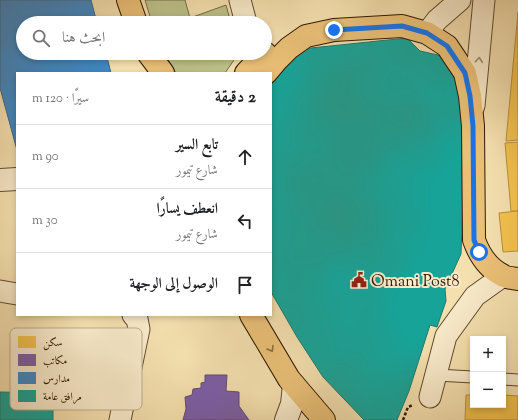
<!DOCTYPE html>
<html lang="ar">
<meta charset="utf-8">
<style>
body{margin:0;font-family:"Sorts Mill Goudy",Amiri,serif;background:#f2f2f2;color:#202124;direction:rtl}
.controls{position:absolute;right:12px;bottom:12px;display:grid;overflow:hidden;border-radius:0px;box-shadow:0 2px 6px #0003}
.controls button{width:36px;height:36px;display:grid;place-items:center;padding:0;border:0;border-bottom:1px solid #e0e0e0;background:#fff;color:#202124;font:20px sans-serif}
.stop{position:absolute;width:12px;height:12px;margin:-9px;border:3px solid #1a73e8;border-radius:50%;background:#fff}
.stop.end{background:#1a73e8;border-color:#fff;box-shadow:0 1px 4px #0008}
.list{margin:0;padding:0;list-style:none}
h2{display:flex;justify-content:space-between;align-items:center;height:52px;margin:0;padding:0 16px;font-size:17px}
h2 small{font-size:13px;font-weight:400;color:#757577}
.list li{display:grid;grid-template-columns:26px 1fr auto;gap:12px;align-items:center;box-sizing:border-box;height:64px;padding:0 16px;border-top:1px solid #e0e0e0}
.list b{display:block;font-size:15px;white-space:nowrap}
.list p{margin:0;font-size:13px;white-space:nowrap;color:#757577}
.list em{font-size:13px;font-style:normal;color:#757577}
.icon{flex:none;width:22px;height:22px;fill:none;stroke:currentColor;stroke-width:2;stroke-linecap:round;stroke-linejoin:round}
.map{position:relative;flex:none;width:518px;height:420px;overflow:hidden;direction:ltr}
.search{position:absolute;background:#fff;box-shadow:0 2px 6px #0003;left:16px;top:16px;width:256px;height:44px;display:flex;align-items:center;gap:10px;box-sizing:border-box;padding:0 14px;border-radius:22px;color:#757577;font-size:15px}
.panel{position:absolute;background:#fff;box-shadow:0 2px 6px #0003;left:16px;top:72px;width:256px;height:244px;border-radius:0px;direction:rtl}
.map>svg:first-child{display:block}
.green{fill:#bcc189;stroke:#766d46}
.homes{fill:#f2c14e;stroke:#b88f38}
.offices{fill:#7b5ea7;stroke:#654976}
.schools{fill:#3f88c5;stroke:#3b678b}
.public{fill:#17a398;stroke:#1f7a6b}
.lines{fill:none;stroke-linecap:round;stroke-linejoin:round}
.service-casing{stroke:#624a2e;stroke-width:13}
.minor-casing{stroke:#624a2e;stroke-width:23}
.tertiary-casing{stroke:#624a2e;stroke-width:24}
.primary-casing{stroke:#311903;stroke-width:24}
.path{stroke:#311903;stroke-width:2.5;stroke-dasharray:3 2;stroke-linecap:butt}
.service{stroke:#f8eaca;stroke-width:11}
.minor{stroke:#f8eaca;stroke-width:21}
.tertiary{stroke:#f8eaca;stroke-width:22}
.primary{stroke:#eac077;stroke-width:22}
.oneway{stroke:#9e8c70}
.oneway2{stroke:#8e6c3d}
.route{stroke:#1a73e8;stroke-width:5}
.labels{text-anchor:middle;stroke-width:4;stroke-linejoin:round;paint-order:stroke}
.poi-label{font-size:16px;fill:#311903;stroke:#f8eaca;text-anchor:start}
.key{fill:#f8eaca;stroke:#bcab8e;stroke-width:1}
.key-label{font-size:11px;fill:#311903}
</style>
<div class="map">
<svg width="518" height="420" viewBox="0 0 518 420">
<rect width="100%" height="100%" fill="#f4dfae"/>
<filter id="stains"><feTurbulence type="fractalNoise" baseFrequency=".005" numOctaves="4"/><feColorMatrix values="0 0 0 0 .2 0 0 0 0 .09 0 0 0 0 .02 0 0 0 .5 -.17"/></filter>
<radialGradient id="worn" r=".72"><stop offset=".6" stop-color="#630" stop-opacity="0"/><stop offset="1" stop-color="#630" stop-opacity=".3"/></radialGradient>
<g class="green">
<polygon points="145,0 185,0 190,18 226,5 231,23 152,23"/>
<polygon points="164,53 235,53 234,60 225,73 176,73"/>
</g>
<g class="homes">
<polygon points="518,12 518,140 506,141"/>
<polygon points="518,142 518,211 511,211 505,143"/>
<polygon points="518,211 518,251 503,252 499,213"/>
<polygon points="466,395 473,395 473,405 503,405 503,395 518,396 518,420 465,420"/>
</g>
<polygon class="offices" points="205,375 227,375 226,391 239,392 239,406 249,420 183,420 186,409 185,397 192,395 193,389 201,388 201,383 205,382"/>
<polygon class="schools" points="0,0 91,0 97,23 23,23 23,53 106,53 111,73 17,73 17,150 0,88"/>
<g class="public">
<polygon points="407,38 420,51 438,55 453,68 466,110 461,254 445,289 446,301 437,327 430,325 409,391 397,420 364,420 323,377 297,337 271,292 271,82 301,49"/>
<polygon points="0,392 53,393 53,420 0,420"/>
</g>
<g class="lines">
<defs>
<g id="service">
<polyline points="436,375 473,377"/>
<polyline points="503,379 518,380"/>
</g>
<g id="minor">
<polyline points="240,0 246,23"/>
<polyline points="427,33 437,20 460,0"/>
<polyline points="474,106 484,0"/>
<polyline points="0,291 17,294"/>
<polyline points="430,397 446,336 475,296 503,276"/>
<polyline points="120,420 139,329 137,319 133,315"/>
</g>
<g id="tertiary">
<polyline points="0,180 17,179"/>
<polyline points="286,420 292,404 294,385"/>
</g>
<g id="primary">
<polyline points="128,0 136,23"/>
<polyline points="148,53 163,73"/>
<polyline points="246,73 265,53"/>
<path d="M 266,73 L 277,60 L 289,48 L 306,36 L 334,30 L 402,26 L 427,33 L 447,46 L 465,73 L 470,96 L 473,126 L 474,240 C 479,254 488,268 502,275 C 506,278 513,278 518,279"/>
<polyline points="251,315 289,379 324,420"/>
</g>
</defs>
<use href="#service" class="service-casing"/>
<use href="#minor" class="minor-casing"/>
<use href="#tertiary" class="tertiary-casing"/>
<use href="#primary" class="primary-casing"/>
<polyline class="path" points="403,420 408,407 413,405"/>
<use href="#service" class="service"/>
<use href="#minor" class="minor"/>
<use href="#tertiary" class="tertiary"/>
<use href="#primary" class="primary"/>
</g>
<defs><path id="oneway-chevron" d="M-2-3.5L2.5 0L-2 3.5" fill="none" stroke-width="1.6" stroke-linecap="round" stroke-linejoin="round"/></defs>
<use class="oneway" href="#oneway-chevron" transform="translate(479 60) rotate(-85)"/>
<use class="oneway2" href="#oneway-chevron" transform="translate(271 349) rotate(59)"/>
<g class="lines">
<polyline class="route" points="334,30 402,26 427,33 447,46 465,73 470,96 473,126 474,240 479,252"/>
</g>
<defs>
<symbol id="civic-bare" viewBox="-9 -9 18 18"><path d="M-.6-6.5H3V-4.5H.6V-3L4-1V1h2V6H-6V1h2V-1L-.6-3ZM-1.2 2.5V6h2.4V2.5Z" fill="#8f2418" stroke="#f8eaca" stroke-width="2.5" paint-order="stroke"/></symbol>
</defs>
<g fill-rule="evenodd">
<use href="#civic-bare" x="348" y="269" width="22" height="22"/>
</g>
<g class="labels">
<g class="poi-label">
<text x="371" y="286">Omani Post8</text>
</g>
</g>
<rect x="10" y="328" width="132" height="82" rx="6" class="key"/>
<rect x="18" y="336" width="18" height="12" fill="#f2c14e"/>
<rect x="18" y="354" width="18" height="12" fill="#7b5ea7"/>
<rect x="18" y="372" width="18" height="12" fill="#3f88c5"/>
<rect x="18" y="390" width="18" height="12" fill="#17a398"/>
<g class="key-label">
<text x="43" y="346">سكن</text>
<text x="43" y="364">مكاتب</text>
<text x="43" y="382">مدارس</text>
<text x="43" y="400">مرافق عامة</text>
</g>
<rect width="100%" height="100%" filter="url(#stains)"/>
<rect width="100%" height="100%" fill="url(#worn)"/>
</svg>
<div class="controls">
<button>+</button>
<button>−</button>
</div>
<div class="stop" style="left:479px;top:252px"></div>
<div class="stop end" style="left:334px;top:30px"></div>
<div class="search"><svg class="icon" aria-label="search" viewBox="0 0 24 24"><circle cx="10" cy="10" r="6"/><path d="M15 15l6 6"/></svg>ابحث هنا</div>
<section class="panel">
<h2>2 دقيقة<small>سيرًا · 120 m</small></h2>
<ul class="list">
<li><svg class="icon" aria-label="ahead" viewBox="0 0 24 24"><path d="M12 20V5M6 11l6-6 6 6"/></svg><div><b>تابع السير</b><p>شارع تيمور</p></div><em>90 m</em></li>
<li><svg class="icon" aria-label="left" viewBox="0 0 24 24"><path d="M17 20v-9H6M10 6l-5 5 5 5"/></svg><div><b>انعطف يسارًا</b><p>شارع تيمور</p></div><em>30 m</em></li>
<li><svg class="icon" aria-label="arrive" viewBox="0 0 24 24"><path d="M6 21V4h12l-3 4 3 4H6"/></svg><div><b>الوصول إلى الوجهة</b></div></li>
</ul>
</section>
</div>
